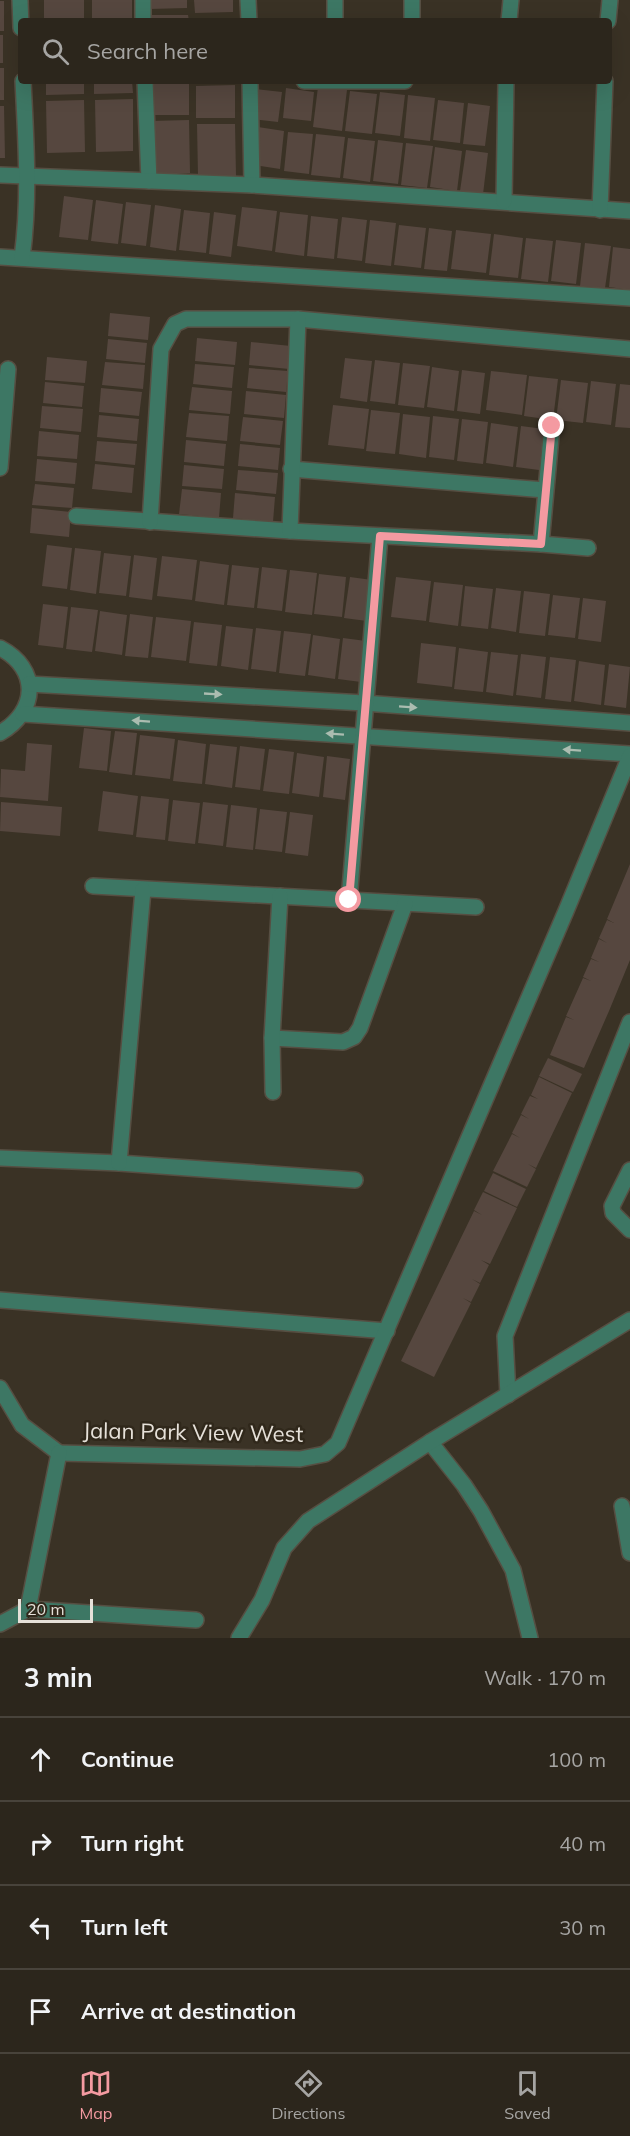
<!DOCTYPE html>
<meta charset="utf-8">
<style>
body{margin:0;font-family:Mulish,sans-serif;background:#383229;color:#f1f3f6}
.scale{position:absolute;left:18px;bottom:15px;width:75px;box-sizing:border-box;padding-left:6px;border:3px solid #e6e1d9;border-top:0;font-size:16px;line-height:21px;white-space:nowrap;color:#e6e1d9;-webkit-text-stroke:4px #30281b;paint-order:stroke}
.stop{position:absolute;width:18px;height:18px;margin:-14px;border:4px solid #f49aa1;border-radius:50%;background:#fff}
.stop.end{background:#f49aa1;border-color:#fff;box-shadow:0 2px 6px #0008}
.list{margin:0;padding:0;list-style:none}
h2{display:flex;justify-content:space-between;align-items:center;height:78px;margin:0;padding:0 24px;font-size:26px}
h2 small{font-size:20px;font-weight:400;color:#a6a5a3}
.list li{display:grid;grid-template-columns:39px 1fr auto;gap:18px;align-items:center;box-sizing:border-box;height:84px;padding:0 24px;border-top:2px solid #48433b}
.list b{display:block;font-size:22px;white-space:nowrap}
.list em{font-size:20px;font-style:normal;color:#a6a5a3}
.icon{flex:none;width:33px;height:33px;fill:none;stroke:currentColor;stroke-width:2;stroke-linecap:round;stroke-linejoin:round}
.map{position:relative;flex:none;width:630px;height:1638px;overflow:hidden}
.search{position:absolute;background:#2c261c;box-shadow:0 6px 24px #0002;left:18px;right:18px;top:18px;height:66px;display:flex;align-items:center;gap:15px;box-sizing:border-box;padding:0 21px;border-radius:6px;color:#a6a5a3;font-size:22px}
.sheet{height:414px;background:#2c261c}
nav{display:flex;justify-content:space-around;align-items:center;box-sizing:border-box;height:84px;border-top:2px solid #48433b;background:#2c261c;font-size:16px;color:#a6a5a3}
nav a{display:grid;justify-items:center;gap:3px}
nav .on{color:#f49aa1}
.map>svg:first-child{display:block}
.building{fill:#56473f}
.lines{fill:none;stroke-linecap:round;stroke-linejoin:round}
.minor-casing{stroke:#564e42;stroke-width:18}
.minor{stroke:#3d7764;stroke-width:15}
.oneway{fill:#abbcb0}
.route{stroke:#f49aa1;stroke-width:8}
.labels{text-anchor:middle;stroke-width:5;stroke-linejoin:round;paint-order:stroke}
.street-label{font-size:22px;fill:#e6e1d9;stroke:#30281b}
</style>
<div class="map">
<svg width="630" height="1638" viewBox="0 0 630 1638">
<rect width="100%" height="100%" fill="#3a3225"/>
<g class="building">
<rect x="44" y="0" width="40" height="21"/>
<rect x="92" y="0" width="40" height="21"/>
<polygon points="149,0 187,0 187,8 149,9"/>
<polygon points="194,0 233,0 233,12 195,13"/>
<rect x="0" y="1" width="4" height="30"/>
<polygon points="149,15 188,15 189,21 149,21"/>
<rect x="194" y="18" width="40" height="3"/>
<rect x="0" y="35" width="3" height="28"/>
<rect x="0" y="68" width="4" height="32"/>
<polygon points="46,81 84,81 84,94 46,95"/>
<polygon points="94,81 132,81 133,93 94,94"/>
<polygon points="189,82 189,115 150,115 150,83"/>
<polygon points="235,85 235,118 196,118 196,86"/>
<polygon points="318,87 347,90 342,131 313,127"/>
<polygon points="286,88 314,92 311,121 283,118"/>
<polygon points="255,89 282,92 278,122 251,119"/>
<polygon points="350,91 377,94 372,134 345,131"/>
<polygon points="380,92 405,95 400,136 375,133"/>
<polygon points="408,95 435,98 430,141 404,138"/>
<polygon points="133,99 133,151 96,152 95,100"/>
<polygon points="84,100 85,152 47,153 46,101"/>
<polygon points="438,100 464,103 460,143 433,140"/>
<polygon points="468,103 490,106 485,146 463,144"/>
<polygon points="0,106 4,106 5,158 0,158"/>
<polygon points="189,120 190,173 152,173 151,121"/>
<polygon points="197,124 235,124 236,176 198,176"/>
<polygon points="258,127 284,131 280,169 254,165"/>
<polygon points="288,132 313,134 309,174 284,171"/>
<polygon points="316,134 345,137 340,178 311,175"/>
<polygon points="348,138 375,141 370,182 343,178"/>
<polygon points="378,140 403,143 398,184 373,181"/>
<polygon points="406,143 433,146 427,188 401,185"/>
<polygon points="435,147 462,151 457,191 430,187"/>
<polygon points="466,150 488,153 483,194 460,191"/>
<polygon points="64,196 93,200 88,240 59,237"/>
<polygon points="96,200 123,204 118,244 91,241"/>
<polygon points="126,202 151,205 146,246 121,243"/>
<polygon points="155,205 181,209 176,251 150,247"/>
<polygon points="242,207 277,211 272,251 237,246"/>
<polygon points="184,210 210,213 206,253 179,250"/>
<polygon points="214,212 236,215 231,257 209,254"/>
<polygon points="280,212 308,215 304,256 275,252"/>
<polygon points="311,216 338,219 334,259 307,256"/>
<polygon points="342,217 367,220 362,261 337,258"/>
<polygon points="370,220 396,223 391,266 365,263"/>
<polygon points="399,225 426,228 421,268 394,265"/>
<polygon points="429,228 452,231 447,271 424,269"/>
<polygon points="456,230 491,234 486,273 451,269"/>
<polygon points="494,234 523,238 518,278 489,275"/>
<polygon points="526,238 553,241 548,282 521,279"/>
<polygon points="556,240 581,243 576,284 551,281"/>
<polygon points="585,243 611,246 605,288 580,286"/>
<polygon points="613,247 630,249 630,290 609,287"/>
<polygon points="110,313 150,317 148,340 108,336"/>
<polygon points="197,338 237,342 235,365 195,361"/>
<polygon points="108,339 147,343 145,363 106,359"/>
<polygon points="251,342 291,346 289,369 249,365"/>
<polygon points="47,357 87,361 85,383 45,380"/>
<polygon points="345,358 372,361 367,402 340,398"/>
<polygon points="375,360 400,363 395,404 370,401"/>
<polygon points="105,362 145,365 143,389 102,385"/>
<polygon points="403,363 430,366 424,408 398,405"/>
<polygon points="195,364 234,367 232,388 193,384"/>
<polygon points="432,367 459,371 454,411 427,407"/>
<polygon points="249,368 288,371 286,392 247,388"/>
<polygon points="462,370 485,373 480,414 457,411"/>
<polygon points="491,371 527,375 522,415 486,410"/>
<polygon points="529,376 558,379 553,420 524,416"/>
<polygon points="561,380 588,383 583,423 556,420"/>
<polygon points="591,381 616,384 611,425 586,422"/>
<polygon points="45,382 84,386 82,407 43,403"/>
<polygon points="620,384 630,385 630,428 615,427"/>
<polygon points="192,387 232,391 230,414 189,410"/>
<polygon points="101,388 142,392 139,416 99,412"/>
<polygon points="246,391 286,395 284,418 244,414"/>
<polygon points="333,405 369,409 364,449 328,445"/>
<polygon points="42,406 83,409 81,432 40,428"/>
<polygon points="371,410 400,413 395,454 366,451"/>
<polygon points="189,413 229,416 227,441 186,437"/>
<polygon points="403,414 430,417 426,458 399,454"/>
<polygon points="99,415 139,419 137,441 97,437"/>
<polygon points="433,416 459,419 454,460 429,457"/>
<polygon points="243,417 283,421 280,445 240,441"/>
<polygon points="462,419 488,422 483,464 457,461"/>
<polygon points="491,423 518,427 513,467 486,463"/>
<polygon points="521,426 544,429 539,470 516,467"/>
<polygon points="39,431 79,435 77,459 37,456"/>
<polygon points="186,440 226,444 224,466 184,462"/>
<polygon points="97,441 137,444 135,465 95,461"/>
<polygon points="240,444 280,448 278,470 238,466"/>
<polygon points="37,459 77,463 75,484 35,481"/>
<polygon points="95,464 134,468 132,493 92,489"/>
<polygon points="184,465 224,469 222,489 182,486"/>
<polygon points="238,470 278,473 276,494 236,490"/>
<polygon points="35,484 74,488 72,508 32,505"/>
<polygon points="182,489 221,493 219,518 179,514"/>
<polygon points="235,493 275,497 273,522 233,518"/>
<polygon points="32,508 71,512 69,537 30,533"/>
<polygon points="47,545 72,548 67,589 42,586"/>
<polygon points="75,548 101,551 96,594 70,590"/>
<polygon points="104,553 131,556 126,596 99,593"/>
<polygon points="134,555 157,558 152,600 129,597"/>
<polygon points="162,556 197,560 192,600 157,596"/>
<polygon points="200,561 229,565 224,605 195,601"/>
<polygon points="232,565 259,568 254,608 227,605"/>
<polygon points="262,567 287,570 282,611 257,608"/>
<polygon points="290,570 317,573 312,615 285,612"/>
<polygon points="319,574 346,577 342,617 314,614"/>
<polygon points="350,577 372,580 367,621 344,618"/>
<polygon points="396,577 431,581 426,621 391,617"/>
<polygon points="434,582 463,585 458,626 429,622"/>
<polygon points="465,586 493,589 488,629 461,626"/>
<polygon points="496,588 521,591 516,632 491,628"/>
<polygon points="524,591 550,594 545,636 519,633"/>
<polygon points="553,595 580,598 575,638 548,635"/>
<polygon points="583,598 606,601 601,642 578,639"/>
<polygon points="43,604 68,607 63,648 38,645"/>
<polygon points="71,607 98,610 92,652 66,649"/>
<polygon points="100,611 127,615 122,655 95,651"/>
<polygon points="130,614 153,617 148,658 125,656"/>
<polygon points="156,617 191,621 186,661 151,657"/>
<polygon points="194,622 222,625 217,666 189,663"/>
<polygon points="226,626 253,629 248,670 221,666"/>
<polygon points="256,628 281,631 276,672 251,669"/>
<polygon points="284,631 311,634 305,676 279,673"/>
<polygon points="313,635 340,639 335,679 308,675"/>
<polygon points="343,638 366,641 361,682 338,679"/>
<polygon points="421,643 456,647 452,687 417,683"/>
<polygon points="459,648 488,652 483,692 454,689"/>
<polygon points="491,652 518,655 513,696 486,692"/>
<polygon points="521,654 546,657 541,698 516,695"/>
<polygon points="550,657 576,660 571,702 545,699"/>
<polygon points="579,661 605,665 601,705 574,701"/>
<polygon points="609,664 630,667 626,708 604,705"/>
<polygon points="84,728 111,731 107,771 79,768"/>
<polygon points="115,731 137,733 132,775 109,772"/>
<polygon points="140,735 175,739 170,779 135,775"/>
<polygon points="178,740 206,744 202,784 173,781"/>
<polygon points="27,743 52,745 48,801 0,797 1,769 25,771"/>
<polygon points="210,744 237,747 232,788 205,784"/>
<polygon points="240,746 265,749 260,790 235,787"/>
<polygon points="269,749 294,752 289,794 263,791"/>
<polygon points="297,753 324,757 319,797 292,793"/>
<polygon points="327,756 350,759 345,800 323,797"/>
<polygon points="103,791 138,796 133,835 98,831"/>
<polygon points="141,796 169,799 165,840 136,837"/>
<polygon points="173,800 200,803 195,844 168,841"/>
<polygon points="1,802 62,807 60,836 0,831"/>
<polygon points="203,802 228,805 223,846 198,843"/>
<polygon points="231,805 257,808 253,850 226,847"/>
<polygon points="260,809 287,812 282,852 255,849"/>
<polygon points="290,812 313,815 308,856 285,853"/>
<polygon points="630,864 630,960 609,1011 598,1006 609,1011 584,1068 550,1055 566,1017 574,1020 566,1016 583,978 591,981 583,977 591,959 599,962 591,958 599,939 607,943 599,938 607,920 614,923 607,919"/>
<polygon points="548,1058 582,1074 573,1092 539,1076"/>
<polygon points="539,1077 572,1093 536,1168 528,1164 536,1169 527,1187 493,1171 512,1134 520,1138 512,1133 521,1115 529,1119 521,1114 530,1096 538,1099 531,1095"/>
<polygon points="493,1173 526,1189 517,1207 484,1191"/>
<polygon points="483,1192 517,1208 490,1264 481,1260 489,1265 480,1283 472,1279 480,1284 471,1302 463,1298 471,1303 434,1377 401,1361 474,1211 482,1215 474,1210"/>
</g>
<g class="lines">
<defs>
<g id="minor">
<polyline points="20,0 21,28"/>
<polyline points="143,0 143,21"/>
<polyline points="248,0 249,21"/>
<polyline points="412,0 412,21"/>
<polyline points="335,21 335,0"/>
<polyline points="509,21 511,0"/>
<polyline points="608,21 610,0"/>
<polyline points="145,81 149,181"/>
<polyline points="250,81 252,185"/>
<polyline points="304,81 405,81"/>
<polyline points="0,175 252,185 630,211"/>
<polyline points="504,201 506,81"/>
<polyline points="600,210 605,81"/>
<polyline points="0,257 630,298"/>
<path d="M 22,258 C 30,199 26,141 23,81"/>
<polyline points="0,468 8,369"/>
<polyline points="291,469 545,490"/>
<polyline points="76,516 290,531 541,544 588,548"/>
<polyline points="150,522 161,349 175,324 186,319 298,319 630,349"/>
<polyline points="290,531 298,319"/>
<polyline points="541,544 552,426"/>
<path d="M 0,648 C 40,669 38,711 0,733"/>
<polyline points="29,684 364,703 630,723"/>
<polyline points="23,714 630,754"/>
<polyline points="93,886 476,907"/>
<polyline points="349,900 380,536"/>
<polyline points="272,1038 343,1042 354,1037 360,1028 405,904"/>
<polyline points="273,1092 272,1038 280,896"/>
<polyline points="0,1158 119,1163 355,1180"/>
<polyline points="119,1163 143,890"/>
<polyline points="630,1170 612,1206 613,1213 630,1230"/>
<polyline points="0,1300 387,1331"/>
<polyline points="0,1388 22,1425 59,1453"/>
<polyline points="508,1395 505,1336 630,1022"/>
<polyline points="430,1442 464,1485 481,1511 513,1570 530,1638"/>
<polyline points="59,1453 300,1459 325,1454 338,1443 566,911 630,756"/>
<polyline points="622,1506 630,1553"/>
<polyline points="28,1609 196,1620"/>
<polyline points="0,1624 28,1609 59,1453"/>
<polyline points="239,1638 262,1600 284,1548 308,1521 430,1442 630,1320"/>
</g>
</defs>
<use href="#minor" class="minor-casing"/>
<use href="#minor" class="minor"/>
</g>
<defs><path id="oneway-solid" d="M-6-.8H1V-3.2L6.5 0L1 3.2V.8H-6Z" transform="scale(1.5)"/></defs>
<g class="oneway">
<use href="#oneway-solid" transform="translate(213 694) rotate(3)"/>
<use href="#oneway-solid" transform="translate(408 707) rotate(4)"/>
<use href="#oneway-solid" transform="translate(141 721) rotate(-176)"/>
<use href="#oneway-solid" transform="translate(335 734) rotate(-176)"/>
<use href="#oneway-solid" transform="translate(572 750) rotate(-176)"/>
</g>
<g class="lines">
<polyline class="route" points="349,900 380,536 541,544 552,426"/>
</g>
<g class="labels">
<g class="street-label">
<text transform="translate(193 1432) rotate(1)" y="8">Jalan Park View West</text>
</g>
</g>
</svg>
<div class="scale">20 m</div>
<div class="stop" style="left:349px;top:900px"></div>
<div class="stop end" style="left:552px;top:426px"></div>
<div class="search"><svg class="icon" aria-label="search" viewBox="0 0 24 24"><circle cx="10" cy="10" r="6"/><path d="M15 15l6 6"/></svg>Search here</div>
</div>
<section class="sheet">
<h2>3 min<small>Walk · 170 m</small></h2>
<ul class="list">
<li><svg class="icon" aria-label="ahead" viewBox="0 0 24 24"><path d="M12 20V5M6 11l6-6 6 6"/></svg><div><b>Continue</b></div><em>100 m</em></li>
<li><svg class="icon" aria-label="right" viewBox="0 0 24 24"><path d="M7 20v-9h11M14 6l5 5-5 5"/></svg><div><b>Turn right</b></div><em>40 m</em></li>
<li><svg class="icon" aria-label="left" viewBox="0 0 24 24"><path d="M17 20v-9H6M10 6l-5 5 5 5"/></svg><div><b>Turn left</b></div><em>30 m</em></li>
<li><svg class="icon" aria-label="arrive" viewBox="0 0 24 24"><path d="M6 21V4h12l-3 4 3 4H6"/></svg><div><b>Arrive at destination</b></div></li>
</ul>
</section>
<nav>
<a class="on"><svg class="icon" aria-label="map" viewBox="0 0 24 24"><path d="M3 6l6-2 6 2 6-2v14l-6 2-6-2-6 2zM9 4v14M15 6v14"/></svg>Map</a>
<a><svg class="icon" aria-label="directions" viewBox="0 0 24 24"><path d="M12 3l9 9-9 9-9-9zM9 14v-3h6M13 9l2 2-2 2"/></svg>Directions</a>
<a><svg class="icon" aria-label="saved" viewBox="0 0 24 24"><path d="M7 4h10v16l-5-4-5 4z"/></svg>Saved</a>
</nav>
